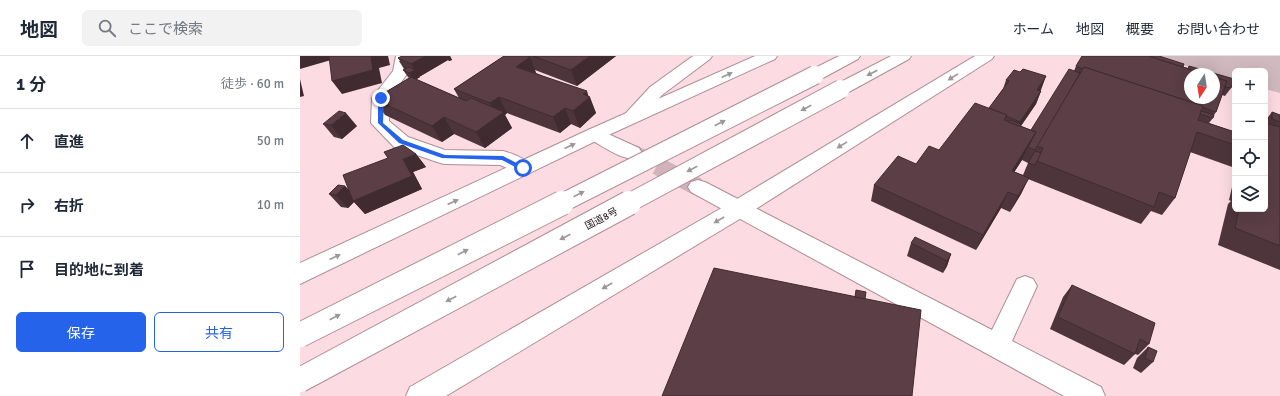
<!DOCTYPE html>
<html lang="ja">
<meta charset="utf-8">
<style>
body{margin:0;font-family:Signika,"Noto Sans JP",sans-serif;background:#f2f2f3;color:#1f2937}
.controls{position:absolute;right:12px;top:12px;display:grid;overflow:hidden;border-radius:6px;box-shadow:0 4px 16px #0002}
.controls button{width:36px;height:36px;display:grid;place-items:center;padding:0;border:0;border-bottom:1px solid #e0e1e3;background:#fff;color:#1f2937;font:20px sans-serif}
.compass{position:absolute;left:884px;top:12px;width:36px;height:36px;border-radius:50%;background:#fff;box-shadow:0 4px 16px #0002;rotate:192deg}
.stop{position:absolute;width:12px;height:12px;margin:-9px;border:3px solid #2563eb;border-radius:50%;background:#fff}
.stop.end{background:#2563eb;border-color:#fff;box-shadow:0 1px 4px #0008}
.list{margin:0;padding:0;list-style:none}
h2{display:flex;justify-content:space-between;align-items:center;height:52px;margin:0;padding:0 16px;font-size:17px}
h2 small{font-size:13px;font-weight:400;color:#747a83}
.list li{display:grid;grid-template-columns:26px 1fr auto;gap:12px;align-items:center;box-sizing:border-box;height:64px;padding:0 16px;border-top:1px solid #e0e1e3}
.list b{display:block;font-size:15px;white-space:nowrap}
.list em{font-size:13px;font-style:normal;color:#747a83}
.actions{display:flex;gap:8px;padding:12px 16px}
.actions a{flex:1;padding:9px 0;border:1px solid #2563eb;border-radius:6px;text-align:center;font-size:14px;color:#2563eb}
.actions .main{background:#2563eb;color:#fff}
.icon{flex:none;width:22px;height:22px;fill:none;stroke:currentColor;stroke-width:2;stroke-linecap:round;stroke-linejoin:round}
.map{position:relative;flex:none;width:980px;height:340px;overflow:hidden}
header{display:flex;align-items:center;gap:24px;box-sizing:border-box;height:56px;padding:0 20px;background:#fff;border-bottom:1px solid #e0e1e3}
header strong{font-size:19px}
nav{display:flex;gap:22px;margin-inline-start:auto;font-size:14px}
.search{width:280px;height:36px;background:#f2f2f3;display:flex;align-items:center;gap:10px;box-sizing:border-box;padding:0 14px;border-radius:6px;color:#747a83;font-size:15px}
main{display:flex}
aside{flex:1;background:#fff}
.map>svg:first-child{display:block}
.green{fill:#d0babf}
.lines{fill:none;stroke-linecap:round;stroke-linejoin:round}
.minor-tunnel{stroke:#d1b4bb;stroke-width:18;stroke-dasharray:18 10;stroke-linecap:butt}
.minor-casing{stroke:#ad8e96;stroke-width:2}
.highway-casing{stroke:#ad8e96;stroke-width:2}
.minor{fill:#fff;fill-rule:evenodd}
.highway{fill:#fff;fill-rule:evenodd}
.highway-bridge-far1-casing{stroke:#ad8e96;stroke-width:20;stroke-linecap:butt}
.highway-bridge-casing{stroke:#ad8e96;stroke-width:26;stroke-linecap:butt}
.highway-bridge-far1{stroke:#fff;stroke-width:18}
.highway-bridge{stroke:#fff;stroke-width:24}
.wall{fill:#4e353c;fill-rule:evenodd}
.shaded-wall{fill:#402b31}
.building{fill:#5b3e46;stroke:#402b31}
.oneway{fill:#9c9798}
.route{fill:#2563eb}
.labels{text-anchor:middle;stroke-width:4;stroke-linejoin:round;paint-order:stroke}
.street-label{font-size:10px;fill:#23181b;stroke:#fff}
</style>
<header>
<strong>地図</strong>
<div class="search"><svg class="icon" aria-label="search" viewBox="0 0 24 24"><circle cx="10" cy="10" r="6"/><path d="M15 15l6 6"/></svg>ここで検索</div>
<nav><a>ホーム</a><a>地図</a><a>概要</a><a>お問い合わせ</a></nav>
</header>
<main>
<aside>
<h2>1 分<small>徒歩 · 60 m</small></h2>
<ul class="list">
<li><svg class="icon" aria-label="ahead" viewBox="0 0 24 24"><path d="M12 20V5M6 11l6-6 6 6"/></svg><div><b>直進</b></div><em>50 m</em></li>
<li><svg class="icon" aria-label="right" viewBox="0 0 24 24"><path d="M7 20v-9h11M14 6l5 5-5 5"/></svg><div><b>右折</b></div><em>10 m</em></li>
<li><svg class="icon" aria-label="arrive" viewBox="0 0 24 24"><path d="M6 21V4h12l-3 4 3 4H6"/></svg><div><b>目的地に到着</b></div></li>
</ul>
<div class="actions"><a class="main">保存</a><a>共有</a></div>
</aside>
<div class="map">
<svg width="980" height="340" viewBox="0 0 980 340">
<rect width="100%" height="100%" fill="#fddbe3"/>
<polygon class="green" points="852,0 980,0 980,37 965,33 965,15 935,15 935,24"/>
<g class="lines">
<polyline class="minor-tunnel" points="332,97 398,131"/>
<defs>
<g id="minor">
<path d="M 96,0 L 112,0 L 109,15 L 90,42 L 89,65 L 108,81 L 145,94 L 203,95 C 213,98 228,103 233,112 L 230,117 L 223,119 L 200,109 L 144,108 L 137,106 L 94,91 L 71,67 L 72,42 L 93,15 Z"/>
<polygon points="393,0 412,0 410,3 362,39 338,65 332,67 326,65 323,61 326,57 350,31"/>
<path d="M 295,72 L 339,92 L 342,97 L 339,102 C 323,106 303,90 288,82 L 286,78 L 288,74 Z"/>
<polygon points="398,124 405,126 692,274 717,223 725,220 733,223 737,230 712,285 801,331 805,340 764,340 391,136 388,131 391,126"/>
</g>
<g id="highway">
<polygon points="455,0 477,0 475,3 302,82 0,228 0,207 288,74"/>
<polygon points="539,0 560,0 558,3 521,23 515,24 509,23 507,19 509,15"/>
<polygon points="591,0 611,0 609,3 547,37 541,38 535,37 532,33 535,29"/>
<polygon points="675,0 694,0 692,3 448,158 146,340 106,340 110,331 432,146"/>
</g>
</defs>
<use href="#minor" class="minor-casing"/>
<use href="#highway" class="highway-casing"/>
<use href="#minor" class="minor"/>
<use href="#highway" class="highway"/>
<defs>
<g id="highway-bridge-far1">
<polyline points="260,148 515,19"/>
<polyline points="327,148 541,33"/>
</g>
<g id="highway-bridge">
<polyline points="0,279 262,147"/>
<polyline points="0,324 329,147"/>
</g>
</defs>
<use href="#highway-bridge-far1" class="highway-bridge-far1-casing"/>
<use href="#highway-bridge" class="highway-bridge-casing"/>
<use href="#highway-bridge-far1" class="highway-bridge-far1"/>
<use href="#highway-bridge" class="highway-bridge"/>
</g>
<g class="wall">
<polygon points="102,0 150,0 152,4 149,5 148,4 119,21 120,21 116,23 159,42 154,33 204,0 316,0 277,30 235,14 236,17 289,41 296,57 280,72 271,68 260,77 207,57 205,59 212,72 185,92 154,78 142,86 85,59 74,43 109,22 108,21 103,14 104,13 99,5 100,5 98,2"/>
<path d="M 776,10 L 883,11 L 888,12 L 889,10 L 931,32 L 925,40 L 922,39 L 916,56 L 914,59 L 913,62 L 909,67 L 935,76 L 935,112 L 890,96 L 875,142 L 862,159 L 851,155 L 841,168 L 728,123 L 721,138 L 710,156 L 701,152 L 676,194 L 571,145 L 574,129 L 616,108 L 639,94 L 689,52 L 703,33 L 706,24 L 720,16 L 746,20 L 740,35 L 741,35 L 736,48 L 721,70 L 731,74 L 774,15 ZM 722,104 L 728,107 L 723,119 L 714,116 Z"/>
<polygon points="972,56 980,59 980,214 918,189 928,148 931,145 929,144 935,118 935,153 965,153 965,65"/>
<polygon points="23,68 57,70 42,83 34,81"/>
<polygon points="116,98 126,111 113,116 122,133 65,158 54,146 48,152 41,151 29,138 45,130 49,134"/>
<polygon points="611,187 651,198 647,210 643,217 607,200"/>
<polygon points="772,229 849,288 838,299 835,298 824,309 750,273 763,241"/>
<polygon points="848,291 853,306 841,317 833,312 837,302"/>
</g>
<g class="shaded-wall">
<polygon points="0,0 30,0 31,4 0,13"/>
<polygon points="71,0 88,0 90,9 79,12 82,27 42,38 32,25"/>
<polygon points="115,0 146,0 148,4 119,21 120,21 114,25 109,17 115,14 111,8"/>
<polygon points="147,0 150,0 152,4 149,5"/>
<polygon points="290,0 316,0 277,30 271,14"/>
<polygon points="230,1 236,17 216,11"/>
<polygon points="746,20 741,34 732,47 737,34"/>
<polygon points="0,23 4,40 0,41"/>
<polygon points="287,35 289,42 290,41 296,57 280,72 273,55 283,38"/>
<polygon points="741,35 736,48 718,74 712,86 720,66"/>
<polygon points="199,41 207,57 205,59 212,72 185,92 176,76 197,60 190,47"/>
<polygon points="265,52 271,68 260,77 253,61"/>
<polygon points="46,57 57,70 42,83 31,69"/>
<polygon points="144,61 154,78 142,86 132,70"/>
<polygon points="736,76 728,91 722,104 705,131 712,115"/>
<polygon points="116,98 126,111 113,116 122,133 65,158 54,146 48,152 36,139 45,130 57,143 103,103"/>
<polygon points="729,122 721,138 710,156 718,140"/>
<polygon points="708,136 701,152 676,194 683,179"/>
<polygon points="651,198 647,210 643,217 647,205"/>
</g>
<g class="building">
<polygon points="29,0 71,0 73,14 32,25"/>
<polygon points="102,0 126,0 111,8 98,2"/>
<polygon points="204,0 226,0 230,1 216,11 287,35 283,38 290,41 273,55 265,52 253,61 199,41 190,47 154,33"/>
<polygon points="233,0 290,0 271,14"/>
<polygon points="782,0 848,0 905,18 890,18 890,42 914,42 914,21 927,25 916,56 902,51 903,50 784,11 783,13 776,10"/>
<polygon points="849,0 859,0 884,8 883,11"/>
<polygon points="889,10 934,23 931,32 925,31 927,25 914,21 914,18 905,18 888,13"/>
<polygon points="109,11 115,14 109,17 103,14"/>
<polygon points="784,11 903,50 898,64 935,76 935,89 897,76 875,142 859,136 854,151 737,105 743,92 736,90"/>
<polygon points="723,13 746,20 737,34 741,35 720,66 706,60 707,59 689,52 709,25 706,24 714,14 720,16"/>
<polygon points="769,13 780,17 735,94 728,91 736,76 731,74"/>
<polygon points="111,21 166,45 171,42 204,56 176,76 144,61 132,70 74,43"/>
<polygon points="675,47 707,59 704,64 736,76 712,115 729,122 718,140 708,136 683,179 574,129 598,100 616,108 629,90 639,94"/>
<polygon points="39,55 46,57 31,69 23,68"/>
<polygon points="901,55 914,59 913,62 900,58"/>
<polygon points="972,56 980,59 980,66 972,63"/>
<polygon points="709,64 721,68 719,70 708,66"/>
<polygon points="965,67 980,71 980,190 935,172 939,153 965,153"/>
<polygon points="103,89 116,98 103,103 112,120 53,145 43,119 88,102 84,96"/>
<polygon points="735,95 741,97 735,109 728,107"/>
<polygon points="38,129 45,130 36,139 29,138"/>
<polygon points="615,181 651,198 647,205 611,187"/>
<polygon points="414,212 621,254 612,340 362,340"/>
<polygon points="772,229 855,267 849,288 840,283 835,298 758,261"/>
<polygon points="556,234 566,236 565,243 555,241"/>
<polygon points="848,291 857,295 853,306 845,302"/>
</g>
<defs><path id="oneway-solid" d="M-6-.8H1V-3.2L6.5 0L1 3.2V.8H-6Z"/></defs>
<g class="oneway">
<use href="#oneway-solid" transform="translate(572 17) rotate(152)"/>
<use href="#oneway-solid" transform="translate(427 19) rotate(-24)"/>
<use href="#oneway-solid" transform="translate(653 21) rotate(148)"/>
<use href="#oneway-solid" transform="translate(506 52) rotate(152)"/>
<use href="#oneway-solid" transform="translate(420 67) rotate(-27)"/>
<use href="#oneway-solid" transform="translate(542 89) rotate(148)"/>
<use href="#oneway-solid" transform="translate(270 90) rotate(-25)"/>
<use href="#oneway-solid" transform="translate(392 113) rotate(152)"/>
<use href="#oneway-solid" transform="translate(279 138) rotate(-27)"/>
<use href="#oneway-solid" transform="translate(153 146) rotate(-25)"/>
<use href="#oneway-solid" transform="translate(419 164) rotate(150)"/>
<use href="#oneway-solid" transform="translate(265 181) rotate(152)"/>
<use href="#oneway-solid" transform="translate(163 196) rotate(-27)"/>
<use href="#oneway-solid" transform="translate(35 201) rotate(-25)"/>
<use href="#oneway-solid" transform="translate(307 230) rotate(150)"/>
<use href="#oneway-solid" transform="translate(151 243) rotate(152)"/>
<use href="#oneway-solid" transform="translate(35 261) rotate(-27)"/>
</g>
<polygon class="route" points="81,40 84,42 83,67 103,84 145,99 203,100 226,112 221,114 202,104 142,102 99,87 78,67 78,42"/>
<g class="labels">
<g class="street-label">
<text transform="translate(301 162) rotate(-28)" y="4">国道8号</text>
</g>
</g>
</svg>
<div class="controls">
<button>+</button>
<button>−</button>
<button><svg class="icon" aria-label="locate" viewBox="0 0 24 24"><circle cx="12" cy="12" r="6"/><path d="M12 2v4M12 18v4M2 12h4M18 12h4"/></svg></button>
<button><svg class="icon" aria-label="layers" viewBox="0 0 24 24"><path d="M12 4l9 5-9 5-9-5zM3 14l9 5 9-5"/></svg></button>
</div>
<svg class="compass" viewBox="-18 -18 36 36"><path d="M0-13l5 13h-10z" fill="#e53935"/><path d="M0 13l5-13h-10z" fill="#747a83"/></svg>
<div class="stop" style="left:223px;top:112px"></div>
<div class="stop end" style="left:81px;top:42px"></div>
</div>
</main>
